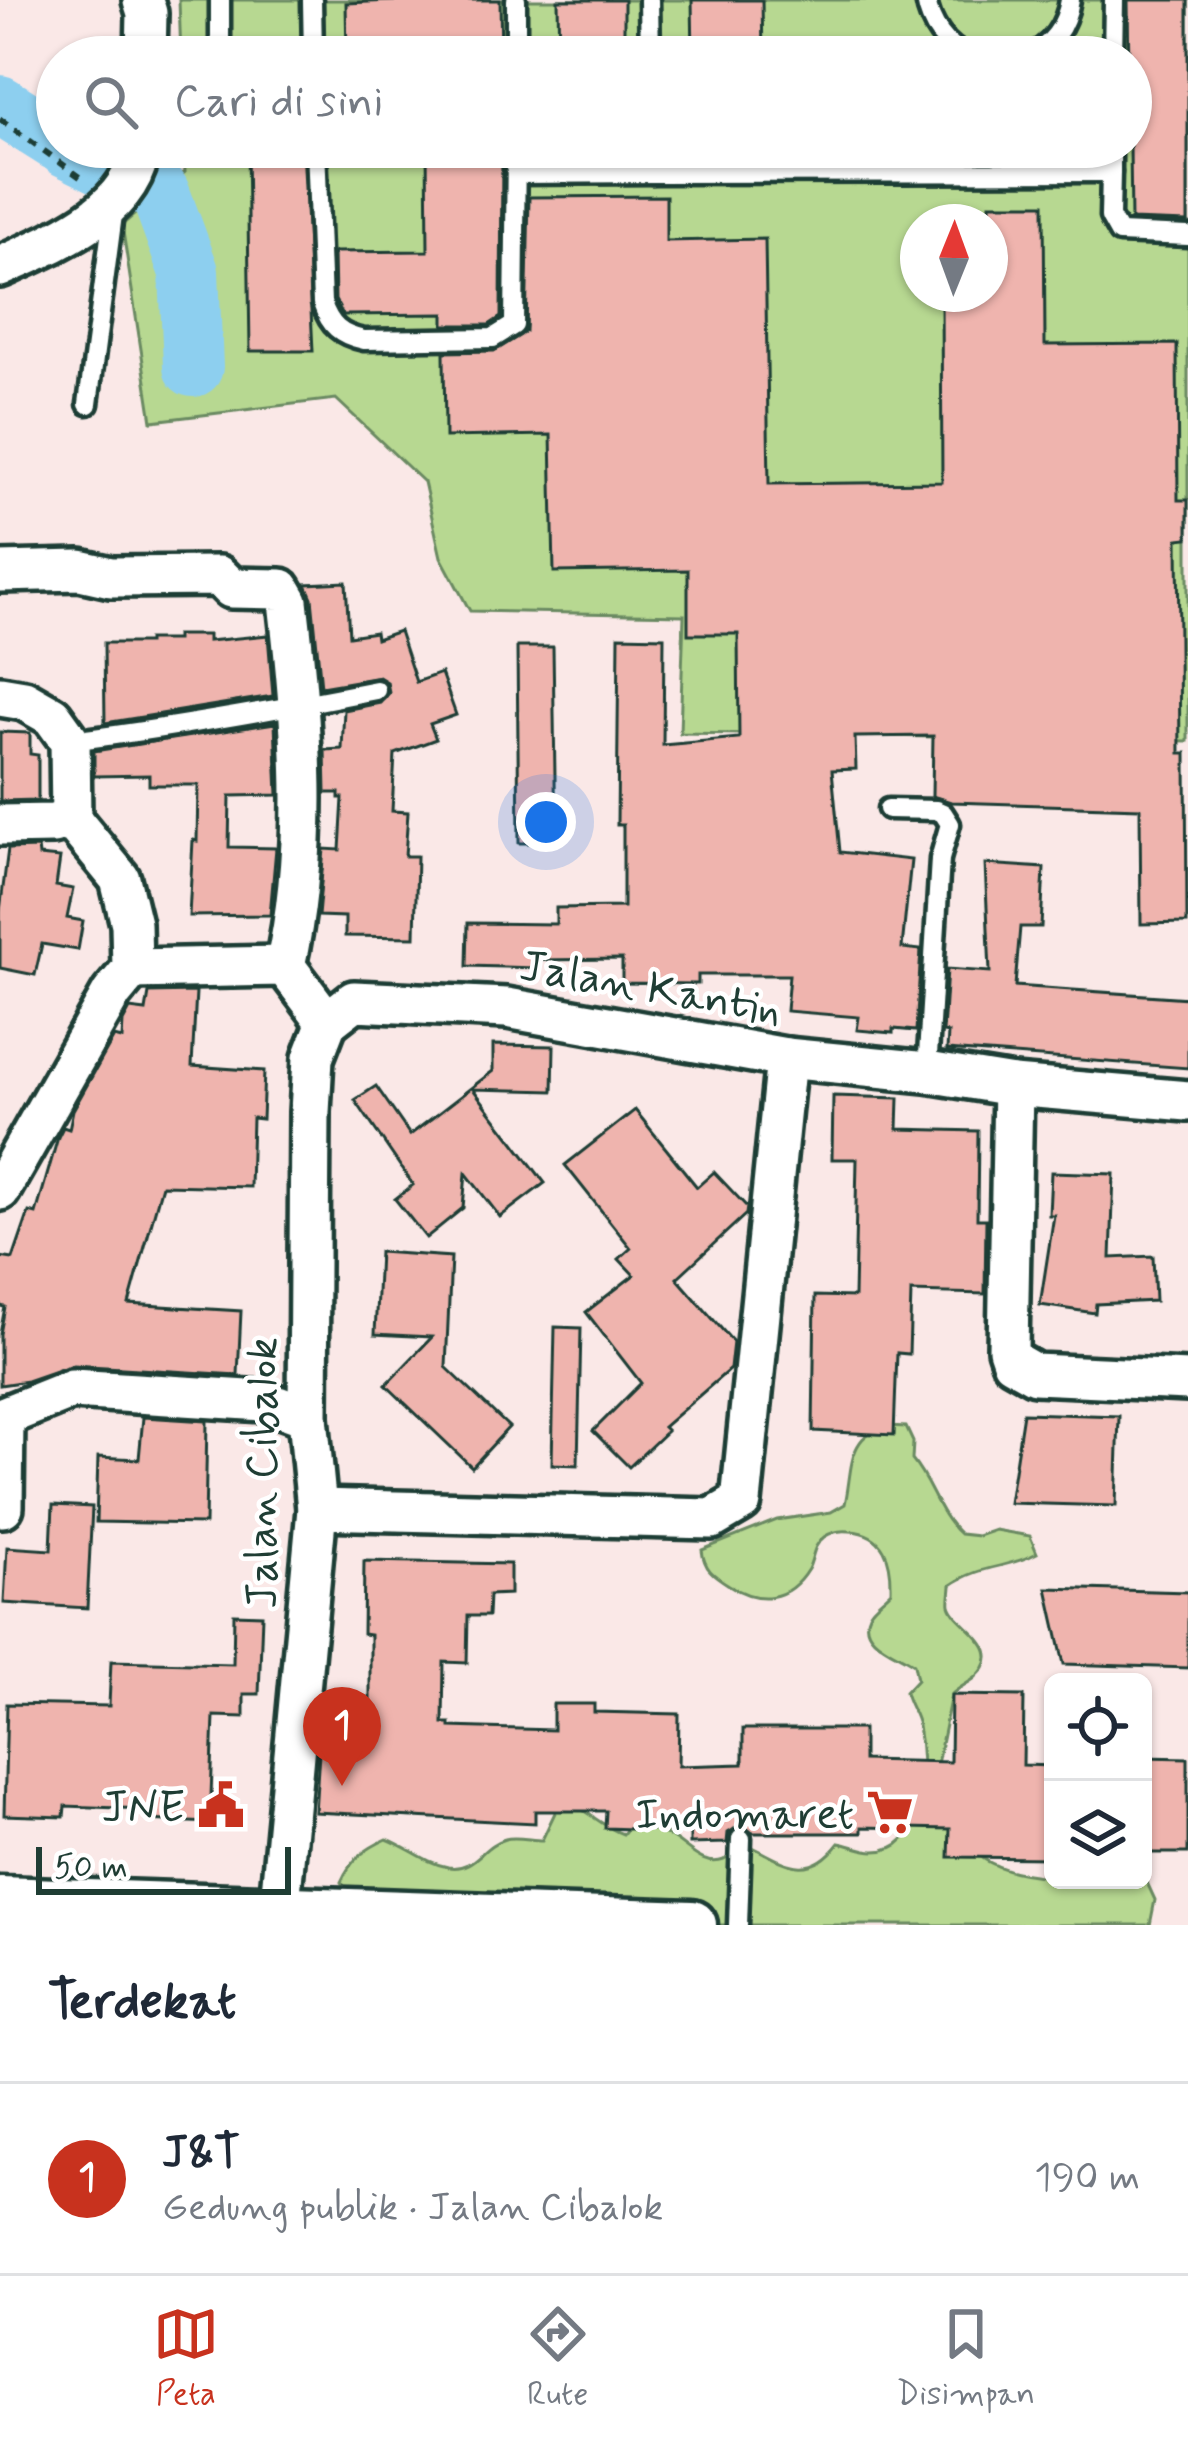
<!DOCTYPE html>
<html lang="id">
<meta charset="utf-8">
<style>
body{margin:0;font-family:Mynerve,sans-serif;background:#f6f6f7;color:#1f2937}
.controls{position:absolute;right:36px;bottom:36px;display:grid;overflow:hidden;border-radius:18px;box-shadow:0 3px 9px #0004}
.controls button{width:108px;height:108px;display:grid;place-items:center;padding:0;border:0;border-bottom:3px solid #e0e1e3;background:#fff;color:#1f2937;font:60px sans-serif}
.compass{position:absolute;left:900px;top:204px;width:108px;height:108px;border-radius:50%;background:#fff;box-shadow:0 3px 9px #0004;rotate:1deg}
.scale{position:absolute;left:36px;bottom:30px;width:255px;box-sizing:border-box;padding-left:12px;border:6px solid #1f3d34;border-top:0;font-size:33px;line-height:42px;white-space:nowrap;color:#1f3d34;-webkit-text-stroke:9px #fff;paint-order:stroke}
.you{position:absolute;left:546px;top:822px;width:42px;height:42px;margin:-30px;border:9px solid #fff;border-radius:50%;background:#1a73e8;box-shadow:0 0 0 18px #1a73e833}
.badge{display:grid;place-items:center;width:78px;height:78px;border-radius:50%;background:#c8321e;color:#fff;font-size:39px;font-weight:700}
.pin{position:absolute;translate:-50% -99px;filter:drop-shadow(0 3px 6px #0008)}
.pin::after{content:'';position:absolute;top:63px;width:42px;height:36px;background:inherit;clip-path:polygon(0 0,100% 0,50% 100%)}
.list{margin:0;padding:0;list-style:none}
h2{display:flex;justify-content:space-between;align-items:center;height:156px;margin:0;padding:0 48px;font-size:51px}
h2 small{font-size:39px;font-weight:400;color:#747a83}
.list li{display:grid;grid-template-columns:78px 1fr auto;gap:36px;align-items:center;box-sizing:border-box;height:192px;padding:0 48px;border-top:3px solid #e0e1e3}
.list b{display:block;font-size:45px;white-space:nowrap}
.list p{margin:0;font-size:39px;white-space:nowrap;color:#747a83}
.list em{font-size:39px;font-style:normal;color:#747a83}
.icon{flex:none;width:66px;height:66px;fill:none;stroke:currentColor;stroke-width:2;stroke-linecap:round;stroke-linejoin:round}
.map{position:relative;flex:none;width:1188px;height:1925px;overflow:hidden}
.search{position:absolute;background:#fff;box-shadow:0 3px 9px #0004;left:36px;right:36px;top:36px;height:132px;display:flex;align-items:center;gap:30px;box-sizing:border-box;padding:0 42px;border-radius:66px;color:#747a83;font-size:45px}
.sheet{height:348px;background:#fff}
nav{display:flex;justify-content:space-around;align-items:center;box-sizing:border-box;height:168px;border-top:3px solid #e0e1e3;background:#fff;font-size:33px;color:#747a83}
nav a{display:grid;justify-items:center;gap:6px}
nav .on{color:#c8321e}
.map>svg:first-child{display:block}
.green{fill:#b7d891;stroke:#6b8a62;stroke-width:3;fill-rule:evenodd}
.lines{fill:none;stroke-linecap:round;stroke-linejoin:round}
.river{stroke:#8dcfef;stroke-width:60}
.building{fill:#efb4ae;stroke:#1f3d34;stroke-width:3}
.service-casing{stroke:#1f3d34;stroke-width:27}
.minor-casing{stroke:#1f3d34;stroke-width:48}
.tertiary-casing{stroke:#1f3d34;stroke-width:57}
.path{stroke:#1f3d34;stroke-width:6;stroke-dasharray:9 9;stroke-linecap:butt}
.service{stroke:#fff;stroke-width:18}
.minor{stroke:#fff;stroke-width:39}
.tertiary{stroke:#fff;stroke-width:48}
.labels{text-anchor:middle;stroke-width:9;stroke-linejoin:round;paint-order:stroke}
.street-label{font-size:45px;fill:#1f3d34;stroke:#fff}
.poi-label{font-size:45px;fill:#1f3d34;stroke:#fff;text-anchor:end}
</style>
<div class="map">
<svg width="1188" height="1925" viewBox="0 0 1188 1925">
<rect width="100%" height="100%" fill="#fae8e7"/>
<filter id="ink" filterUnits="userSpaceOnUse"><feTurbulence type="fractalNoise" baseFrequency=".00833" numOctaves="2"/><feDisplacementMap in="SourceGraphic" scale="24" xChannelSelector="R" yChannelSelector="G"/><feConvolveMatrix kernelMatrix="1 2 1 2 8 2 1 2 1" color-interpolation-filters="sRGB"/></filter>
<g filter="url(#ink)">
<g class="green">
<path d="M 179,0 L 1188,0 L 1188,741 L 680,733 L 684,615 L 470,611 L 441,557 L 424,482 L 336,399 L 152,421 L 122,225 L 185,172 L 184,147 L 1131,147 L 1131,57 L 181,57 ZM 918,222 L 990,222 L 990,294 L 918,294 Z"/>
<path d="M 888,1426 L 906,1427 L 913,1442 L 912,1460 C 932,1484 937,1513 960,1534 L 978,1536 L 995,1530 L 1030,1536 L 1037,1553 C 1008,1569 981,1564 951,1585 C 951,1590 949,1601 950,1605 C 956,1627 1011,1646 975,1678 C 967,1684 958,1688 951,1695 L 936,1769 L 943,1820 C 977,1861 999,1874 1053,1877 L 1053,1880 L 1143,1880 L 1143,1874 L 1155,1900 L 1150,1925 L 314,1925 L 350,1893 L 341,1882 C 351,1859 365,1849 387,1839 C 408,1847 426,1863 448,1867 C 476,1871 481,1845 505,1839 C 515,1836 531,1840 542,1840 L 560,1802 C 585,1805 599,1826 623,1834 L 627,1829 C 677,1818 691,1872 724,1860 C 733,1856 742,1850 751,1846 C 786,1864 809,1882 839,1843 C 851,1845 864,1851 875,1851 C 929,1851 925,1763 918,1726 C 916,1714 908,1705 905,1692 L 917,1679 L 914,1664 C 899,1653 856,1640 869,1614 C 872,1606 886,1597 891,1591 C 892,1560 885,1533 850,1531 C 841,1530 831,1532 824,1537 C 812,1546 814,1558 808,1569 C 788,1602 758,1604 729,1585 C 713,1575 704,1569 702,1550 L 777,1520 L 831,1512 L 845,1504 C 853,1470 846,1434 888,1426 Z"/>
</g>
<g class="lines">
<g class="river">
<polyline points="0,105 57,141"/>
<polyline points="66,147 160,193 189,272 193,367"/>
</g>
</g>
<g class="building">
<polygon points="417,0 500,0 501,57 347,57 346,3"/>
<polygon points="558,0 624,0 624,57 559,57"/>
<polygon points="692,0 762,0 763,57 693,57"/>
<polygon points="1128,0 1188,0 1188,222 1131,220"/>
<polygon points="247,147 303,147 313,351 250,351"/>
<polygon points="427,147 502,147 501,317 489,325 444,325 444,314 343,315 335,300 334,252 428,251"/>
<polygon points="666,196 666,241 765,239 769,484 942,482 941,294 990,294 990,204 1044,204 1045,345 1177,344 1178,500 1188,500 1188,538 1178,539 1180,753 1186,753 1187,923 1141,924 1140,808 951,802 932,796 933,736 855,737 856,769 832,770 840,852 911,860 902,948 921,950 916,1031 893,1029 893,1033 857,1030 859,1017 786,1011 789,975 698,975 698,984 622,983 622,959 537,960 537,968 467,966 468,923 556,924 556,908 623,907 623,825 617,825 619,636 664,637 663,745 739,738 738,634 688,634 688,570 554,572 551,435 445,437 444,352 494,351 526,331 529,197"/>
<polygon points="346,582 349,636 375,632 376,639 399,631 416,682 441,673 456,715 430,724 436,739 395,754 392,811 408,812 405,856 417,856 415,937 345,936 345,917 318,916 324,849 340,850 343,798 339,798 339,793 326,793 325,750 342,749 344,710 380,703 389,693 387,682 379,677 321,687 312,598 306,584"/>
<polygon points="176,635 208,635 208,641 268,635 273,696 105,723 104,643 148,643 148,640 176,640"/>
<polygon points="517,647 553,647 556,843 519,843"/>
<polygon points="275,723 278,795 230,796 229,847 276,848 270,915 189,916 193,840 197,841 198,785 149,785 149,775 94,776 94,751"/>
<polygon points="0,732 30,733 30,754 38,755 38,800 0,801"/>
<polygon points="38,848 39,856 60,858 56,886 73,889 67,918 83,921 78,950 42,944 35,975 0,968 0,911 8,849"/>
<polygon points="985,864 1044,868 1041,927 1020,927 1015,986 1188,998 1188,1068 947,1050 948,1033 943,1032 947,969 990,972"/>
<polygon points="196,992 192,1066 264,1071 262,1119 252,1118 250,1187 162,1185 129,1304 241,1311 238,1375 73,1365 27,1381 0,1385 0,1334 5,1307 0,1306 0,1257 13,1259 29,1212 36,1214 58,1137 63,1127 69,1129 73,1110 114,1037 122,1039 123,1022 130,1009 146,1011 149,993"/>
<polygon points="493,1045 554,1046 553,1091 473,1089 545,1183 500,1217 466,1173 463,1208 426,1238 395,1199 413,1185 355,1100 376,1086 410,1135 493,1071"/>
<polygon points="833,1096 899,1098 898,1129 978,1131 977,1219 986,1219 985,1294 911,1292 909,1354 897,1353 894,1435 813,1431 815,1296 854,1297 857,1159 832,1159"/>
<polygon points="635,1110 697,1187 714,1172 747,1207 746,1214 677,1278 733,1342 730,1369 663,1427 667,1431 629,1467 593,1431 641,1383 586,1312 634,1275 619,1259 631,1248 565,1165"/>
<polygon points="1051,1172 1114,1174 1111,1258 1153,1256 1155,1301 1096,1304 1095,1313 1040,1305 1054,1215 1049,1215"/>
<polygon points="379,1252 451,1257 446,1367 509,1427 472,1467 386,1385 432,1337 375,1334"/>
<polygon points="555,1327 581,1328 578,1465 552,1464"/>
<polygon points="1023,1413 1119,1416 1116,1506 1009,1503"/>
<polygon points="143,1417 207,1421 205,1524 96,1522 98,1457 139,1459"/>
<polygon points="53,1505 92,1507 87,1608 4,1603 7,1547 51,1550"/>
<polygon points="364,1561 510,1564 510,1594 489,1595 488,1616 468,1616 467,1663 444,1662 443,1723 450,1723 450,1727 553,1730 553,1704 594,1704 594,1712 679,1714 678,1766 743,1764 743,1729 863,1729 863,1760 950,1762 951,1695 1024,1696 1023,1765 1053,1766 1053,1858 949,1857 950,1829 862,1827 862,1833 753,1833 740,1826 728,1833 727,1843 690,1844 690,1831 605,1828 606,1811 535,1811 535,1823 315,1812 322,1708 370,1709 370,1635 363,1634"/>
<polygon points="1047,1588 1188,1592 1188,1668 1064,1664"/>
<polygon points="234,1614 262,1615 259,1694 244,1694 244,1717 214,1716 210,1823 146,1820 146,1809 65,1806 64,1817 4,1815 7,1704 109,1706 111,1661 233,1664"/>
<polygon points="1143,1757 1188,1758 1188,1853 1143,1853"/>
</g>
<g class="lines">
<defs>
<g id="service">
<polyline points="312,0 313,57"/>
<polyline points="516,0 516,57"/>
<polyline points="649,0 650,57"/>
<path d="M 926,0 C 930,25 945,46 968,57"/>
<polyline points="220,57 220,0"/>
<path d="M 1027,57 C 1052,46 1066,26 1070,0"/>
<polyline points="1113,57 1114,0"/>
<path d="M 316,147 L 322,303 C 330,326 340,335 364,340 L 493,338 L 514,325 L 516,147"/>
<polyline points="1111,172 1110,217 1119,233 1188,236"/>
<polyline points="652,173 1111,172 1111,147"/>
<polyline points="516,174 652,173 651,147"/>
<polyline points="88,404 114,207"/>
<path d="M 70,741 C 173,728 274,710 376,690"/>
<polyline points="888,809 936,810 943,813 950,824 940,859 927,1072"/>
<polyline points="738,1925 741,1839"/>
</g>
<g id="minor">
<polyline points="143,0 147,13 146,57"/>
<path d="M 0,267 C 54,242 133,213 140,147"/>
<path d="M 0,572 L 80,570 L 111,577 L 219,576 L 231,588 L 281,589 L 288,601 C 302,723 312,846 285,966"/>
<polyline points="0,696 24,700 52,716 70,741 71,819 120,879 131,924 132,969 112,993 0,1190"/>
<polyline points="0,825 53,824 71,819"/>
<polyline points="132,969 285,966 327,1022 354,1001 507,1008 786,1058 927,1072 1013,1086 1188,1101"/>
<polyline points="1013,1086 1008,1349 1012,1361 1035,1374 1188,1381"/>
<polyline points="0,1418 72,1389 264,1401 308,1417"/>
<polyline points="0,1507 3,1507 4,1417"/>
<polyline points="317,1509 712,1519 741,1502 786,1058"/>
<polyline points="278,1925 317,1509 308,1417 310,1112 313,1058 327,1022"/>
</g>
<polyline id="tertiary" points="0,1901 692,1925"/>
</defs>
<use href="#service" class="service-casing"/>
<use href="#minor" class="minor-casing"/>
<use href="#tertiary" class="tertiary-casing"/>
<polyline class="path" points="0,119 83,179"/>
<use href="#service" class="service"/>
<use href="#minor" class="minor"/>
<use href="#tertiary" class="tertiary"/>
</g>
</g>
<defs>
<symbol id="civic-bare" viewBox="-9 -9 18 18"><path d="M-.6-6.5H3V-4.5H.6V-3L4-1V1h2V6H-6V1h2V-1L-.6-3ZM-1.2 2.5V6h2.4V2.5Z" fill="#c8321e" stroke="#fff" stroke-width="2.5" paint-order="stroke"/></symbol>
<symbol id="supermarket-bare" viewBox="-9 -9 18 18"><path d="M-6-5.5h2.5l.6 2H6L4.5 2H-2.5L-4.4-4H-6ZM-1.5 3.2a1.3 1.3 0 1 0 .1 0ZM3 3.2a1.3 1.3 0 1 0 .1 0Z" fill="#c8321e" stroke="#fff" stroke-width="2.5" paint-order="stroke"/></symbol>
</defs>
<g fill-rule="evenodd">
<use href="#civic-bare" x="188" y="1772" width="66" height="66"/>
<use href="#supermarket-bare" x="857" y="1779" width="66" height="66"/>
</g>
<g class="labels">
<g class="street-label">
<text transform="translate(651 986) rotate(10)" y="16">Jalan Kantin</text>
<text transform="translate(260 1473) rotate(-90)" y="16">Jalan Cibalok</text>
</g>
<g class="poi-label">
<text x="185" y="1821">JNE</text>
<text x="854" y="1828">Indomaret</text>
</g>
</g>
</svg>
<div class="controls">
<button><svg class="icon" aria-label="locate" viewBox="0 0 24 24"><circle cx="12" cy="12" r="6"/><path d="M12 2v4M12 18v4M2 12h4M18 12h4"/></svg></button>
<button><svg class="icon" aria-label="layers" viewBox="0 0 24 24"><path d="M12 4l9 5-9 5-9-5zM3 14l9 5 9-5"/></svg></button>
</div>
<svg class="compass" viewBox="-18 -18 36 36"><path d="M0-13l5 13h-10z" fill="#e53935"/><path d="M0 13l5-13h-10z" fill="#747a83"/></svg>
<div class="scale">50 m</div>
<div class="you"></div>
<div class="pin badge" style="left:342px;top:1786px">1</div>
<div class="search"><svg class="icon" aria-label="search" viewBox="0 0 24 24"><circle cx="10" cy="10" r="6"/><path d="M15 15l6 6"/></svg>Cari di sini</div>
</div>
<section class="sheet">
<h2>Terdekat<small></small></h2>
<ul class="list">
<li><span class="badge">1</span><div><b>J&amp;T</b><p>Gedung publik · Jalan Cibalok</p></div><em>190 m</em></li>
</ul>
</section>
<nav>
<a class="on"><svg class="icon" aria-label="map" viewBox="0 0 24 24"><path d="M3 6l6-2 6 2 6-2v14l-6 2-6-2-6 2zM9 4v14M15 6v14"/></svg>Peta</a>
<a><svg class="icon" aria-label="directions" viewBox="0 0 24 24"><path d="M12 3l9 9-9 9-9-9zM9 14v-3h6M13 9l2 2-2 2"/></svg>Rute</a>
<a><svg class="icon" aria-label="saved" viewBox="0 0 24 24"><path d="M7 4h10v16l-5-4-5 4z"/></svg>Disimpan</a>
</nav>
